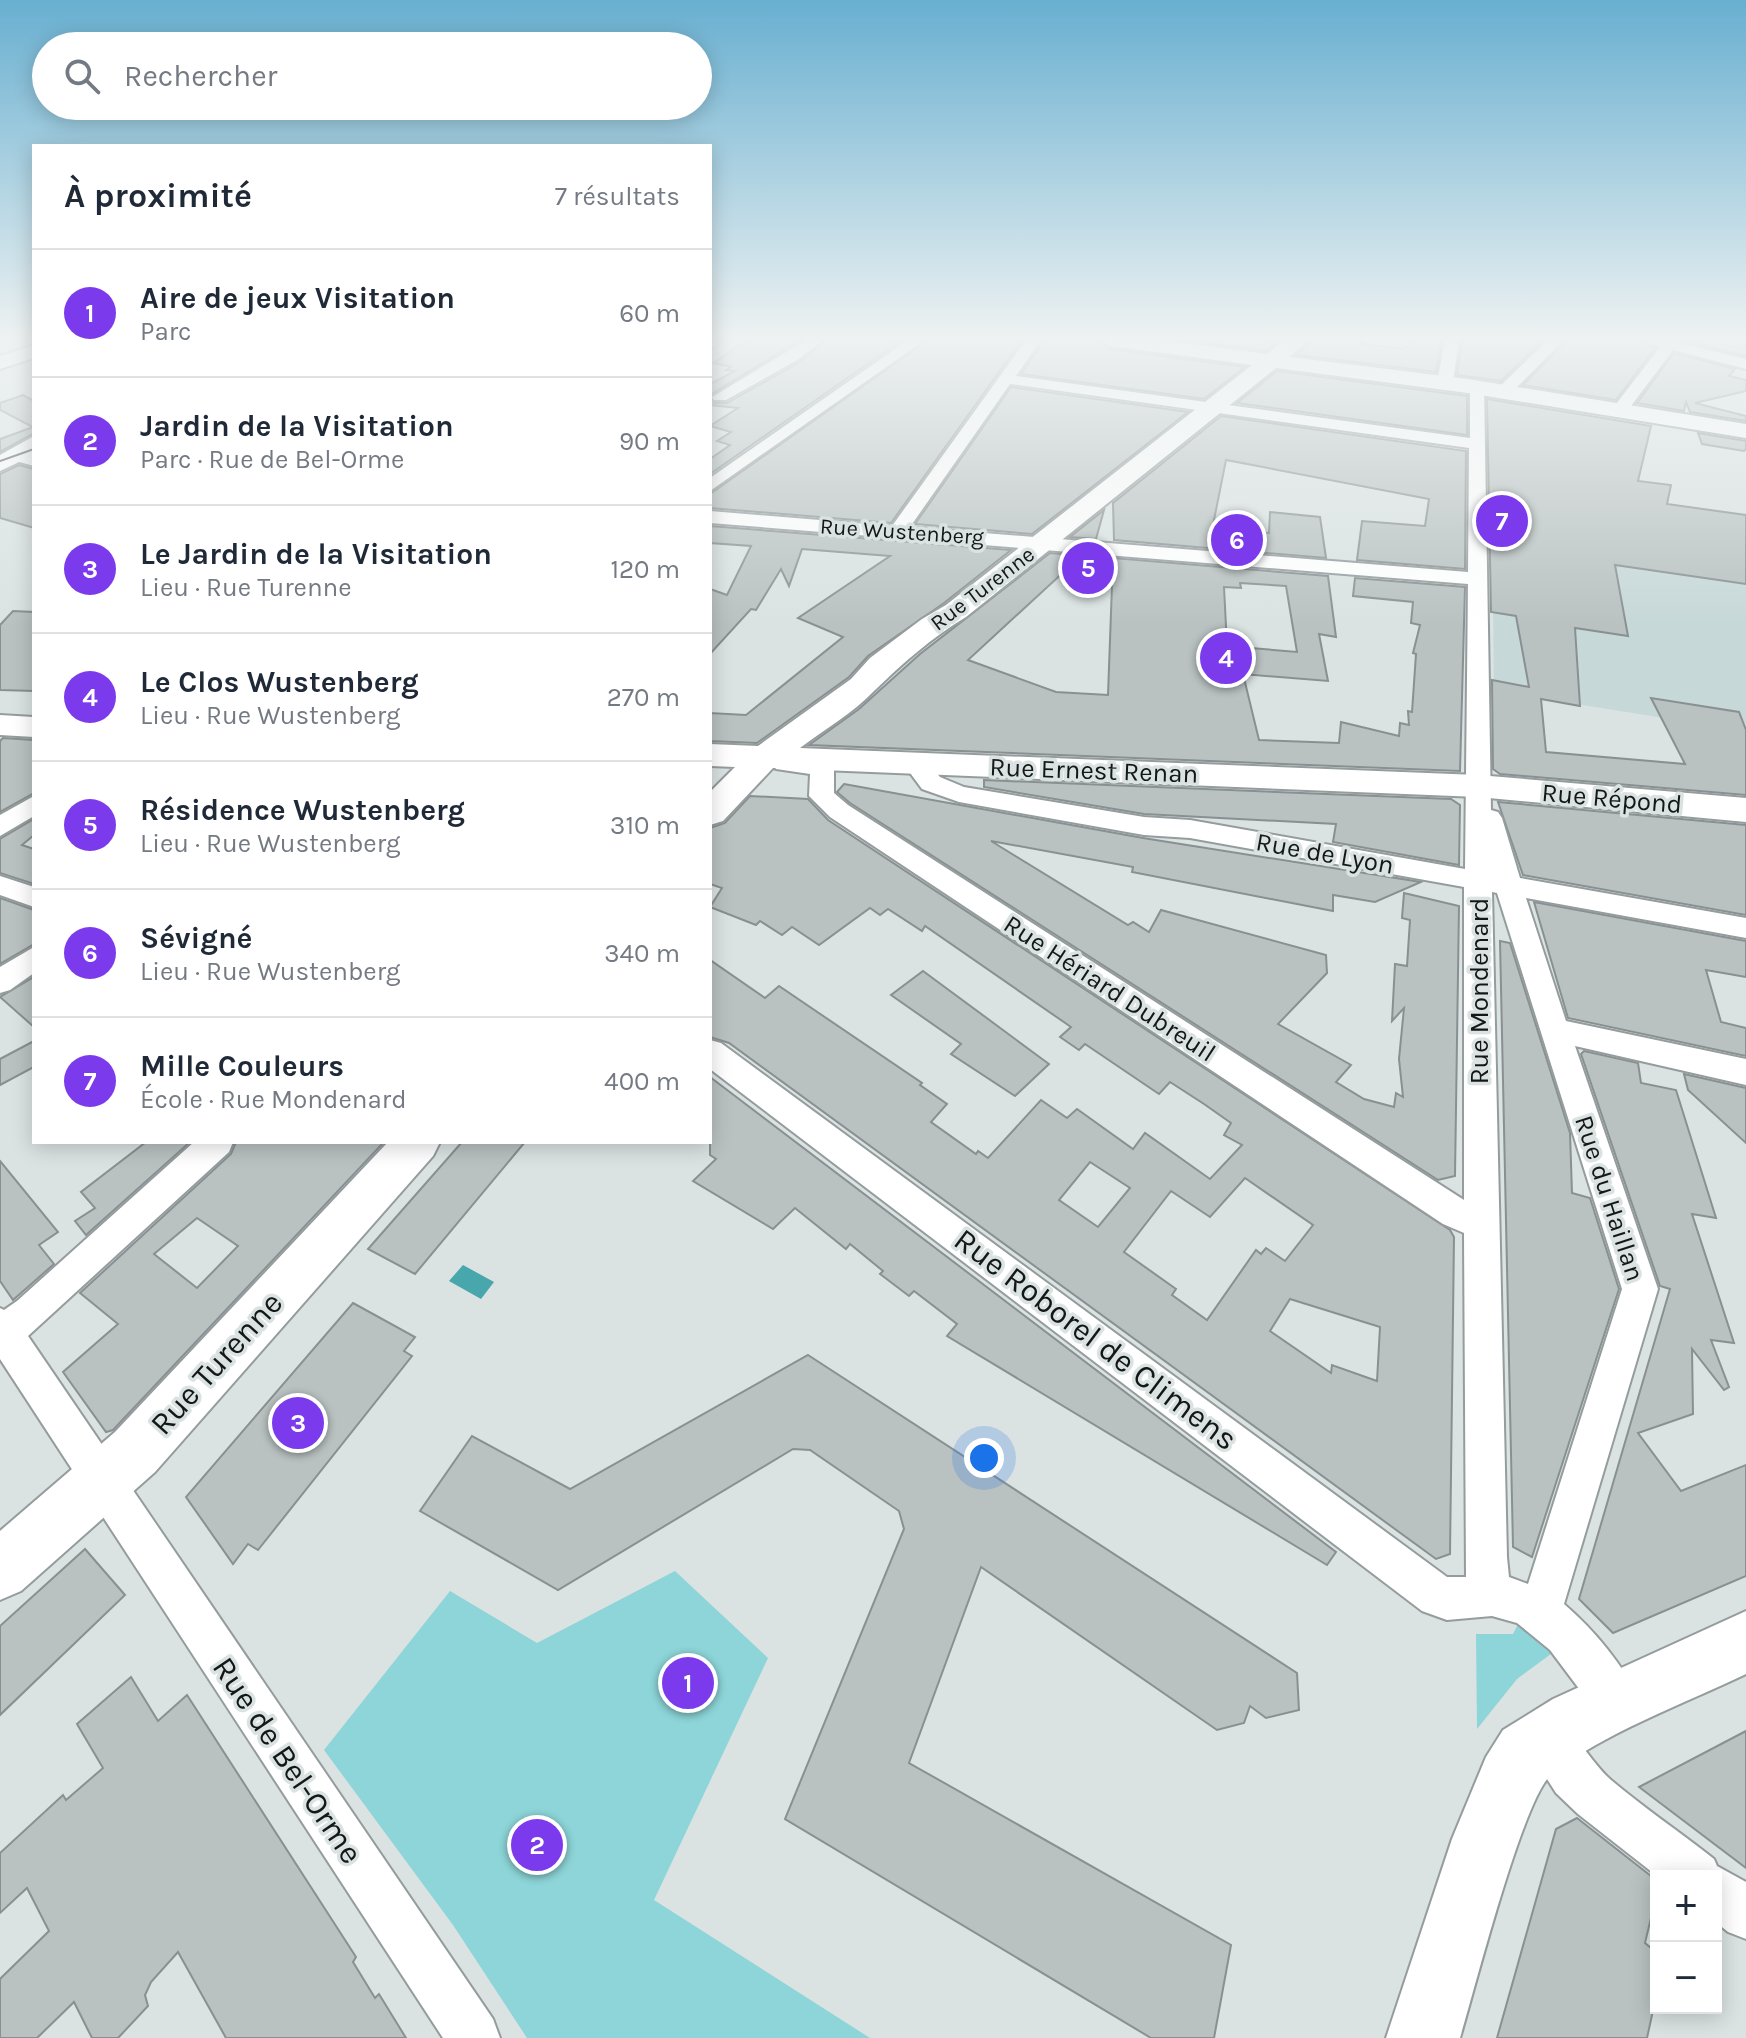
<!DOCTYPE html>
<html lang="fr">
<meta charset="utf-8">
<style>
body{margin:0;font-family:Karla,sans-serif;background:#f2f2f3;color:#1f2937}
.controls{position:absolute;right:24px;bottom:24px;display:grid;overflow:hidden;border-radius:0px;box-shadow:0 4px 20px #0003}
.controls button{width:72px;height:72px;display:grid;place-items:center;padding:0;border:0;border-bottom:2px solid #e0e1e3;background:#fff;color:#1f2937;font:40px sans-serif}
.you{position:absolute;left:984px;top:1458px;width:28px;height:28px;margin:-20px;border:6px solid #fff;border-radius:50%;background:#1a73e8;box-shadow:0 0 0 12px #1a73e833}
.badge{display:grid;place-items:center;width:52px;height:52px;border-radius:50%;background:#7c3aed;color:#fff;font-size:26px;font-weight:700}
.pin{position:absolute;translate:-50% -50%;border:4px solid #fff;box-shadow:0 2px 8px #0006}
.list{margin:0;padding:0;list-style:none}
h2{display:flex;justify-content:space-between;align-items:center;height:104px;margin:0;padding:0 32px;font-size:34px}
h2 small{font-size:26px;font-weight:400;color:#747a83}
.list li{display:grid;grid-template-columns:52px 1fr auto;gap:24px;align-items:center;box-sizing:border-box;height:128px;padding:0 32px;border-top:2px solid #e0e1e3}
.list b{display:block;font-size:30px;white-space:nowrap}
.list p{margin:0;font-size:26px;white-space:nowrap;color:#747a83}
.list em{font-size:26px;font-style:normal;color:#747a83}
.icon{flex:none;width:44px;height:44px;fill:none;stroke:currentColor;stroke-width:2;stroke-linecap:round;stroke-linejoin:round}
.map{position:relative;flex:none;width:1746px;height:2038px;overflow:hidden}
.search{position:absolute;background:#fff;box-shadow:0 4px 20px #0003;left:32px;top:32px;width:680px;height:88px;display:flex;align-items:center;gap:20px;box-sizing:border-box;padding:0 28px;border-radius:44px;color:#747a83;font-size:30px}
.panel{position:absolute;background:#fff;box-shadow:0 4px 20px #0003;left:32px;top:144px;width:680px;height:1000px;border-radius:0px}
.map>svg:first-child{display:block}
.built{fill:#c7d8d8}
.green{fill:#8dd5d8}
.water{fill:#48a7ac}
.building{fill:#b9c1c1;stroke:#899091;stroke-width:2;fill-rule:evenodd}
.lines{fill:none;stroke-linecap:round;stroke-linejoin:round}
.street-casing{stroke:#959c9d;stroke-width:4}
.secondary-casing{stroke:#959c9d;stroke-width:4}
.street{fill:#fff;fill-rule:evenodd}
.secondary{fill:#fff;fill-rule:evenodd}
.tram{stroke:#444848;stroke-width:2}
.labels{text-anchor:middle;stroke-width:7;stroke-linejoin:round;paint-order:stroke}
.far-street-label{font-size:22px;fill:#141717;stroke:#dae2e2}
.street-label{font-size:26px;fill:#141717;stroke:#dae2e2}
.near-street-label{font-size:32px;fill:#141717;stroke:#dae2e2}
</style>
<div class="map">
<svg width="1746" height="2038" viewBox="0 0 1746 2038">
<rect width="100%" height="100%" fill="#dae2e2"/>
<polygon class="built" points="1581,492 1746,514 1746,731 1494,691 1493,604"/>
<g class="green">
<polygon points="675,1571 768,1658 654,1900 870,2038 527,2038 453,1925 324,1750 450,1591 537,1643"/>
<polygon points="1518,1624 1531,1625 1555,1651 1517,1679 1477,1729 1476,1634 1513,1634"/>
</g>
<polygon class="water" points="463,1265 494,1282 481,1299 449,1281"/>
<g class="building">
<polygon points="746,340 800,340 710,395 710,384 735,371 726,370 731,367 714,363"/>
<polygon points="826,340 902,340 710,474 710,459 730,445 717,441 731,432 710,426 738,408 710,405 710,399 714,403 727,403 800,362"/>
<polygon points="928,340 1022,340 891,523 710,508 710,494"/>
<polygon points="1044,340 1098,340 1111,349 1245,367 1204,399 1021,374"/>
<polygon points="1187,340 1279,340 1266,351"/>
<polygon points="1311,340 1361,340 1361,344 1404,349 1405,347 1410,347 1414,340 1442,340 1436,372 1297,355"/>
<polygon points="1462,340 1543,340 1501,381 1457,375"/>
<polygon points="1567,340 1640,340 1655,348 1616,400 1523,385"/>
<polygon points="1683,340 1746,340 1746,354 1745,356"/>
<polygon points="1674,353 1735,369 1729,376 1746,380 1746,391 1695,403 1746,416 1746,421 1690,412 1686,402 1684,411 1637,403"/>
<polygon points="1277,371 1467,396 1467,435 1237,403"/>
<polygon points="1011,387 1188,412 1032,534 915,524"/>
<polygon points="23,395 34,401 34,433 0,452 0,439 33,427 0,410 0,403"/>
<polygon points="1487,399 1651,426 1638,481 1671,485 1667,504 1746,515 1746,584 1615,565 1628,636 1575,628 1580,706 1541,699 1546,752 1685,764 1651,698 1739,712 1746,730 1746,795 1500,774 1493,769 1492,680 1529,687 1516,616 1491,612"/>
<polygon points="1221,416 1466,451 1465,569 1357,560 1362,521 1425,526 1429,499 1226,460 1212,530 1269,533 1270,512 1320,517 1326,558 1114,540 1113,503"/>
<polygon points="1698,433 1746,441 1746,449 1744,451 1702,444"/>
<polygon points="19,465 34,469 34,528 0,518 0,474"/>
<polygon points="1104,510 1096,539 1070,537"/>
<polygon points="710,526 1011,550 944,603 868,656 849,677 757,743 710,741 710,713 746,715 843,637 798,618 890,556 802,549 789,586 781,569 756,610 751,609 710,654 710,589 727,595 751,546 710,543"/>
<path d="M 1050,553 L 1081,556 L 968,660 L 1056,692 L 1108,695 L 1113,558 L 1328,576 L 1336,637 L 1319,634 L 1328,681 L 1243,674 L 1259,740 L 1339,743 L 1341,722 L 1399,736 L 1400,723 L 1409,725 L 1408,711 L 1412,712 L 1416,654 L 1413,653 L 1420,625 L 1411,623 L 1413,602 L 1353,596 L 1355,578 L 1465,587 L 1460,771 L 809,745 L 859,709 L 920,654 ZM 1240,583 L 1286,586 L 1297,652 L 1227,646 L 1224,587 L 1241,588 Z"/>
<polygon points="13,611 34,612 34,691 0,690 0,625"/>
<polygon points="3,738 34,740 34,793 0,812 0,741"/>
<polygon points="984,780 1451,799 1460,805 1459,865 1333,842 1336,824 1144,814 984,787"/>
<polygon points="844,784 1143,838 1421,882 1375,902 1333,895 1333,911 1132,872 1133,867 991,841 1128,925 1133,922 1149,932 1161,910 1326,955 1327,973 1278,1024 1351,1065 1336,1082 1364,1099 1394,1107 1396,1093 1403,1097 1399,1059 1404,1008 1392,1021 1395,964 1407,966 1410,920 1402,918 1404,893 1459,906 1455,1176 1438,1180 850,803 837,792"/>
<path d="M 750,796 L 808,799 L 828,820 L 1450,1230 L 1454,1237 L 1450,1554 L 1436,1559 L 729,1043 L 710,1037 L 710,960 L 765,998 L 779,986 L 922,1083 L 920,1085 L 947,1104 L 931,1122 L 976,1154 L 978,1151 L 988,1158 L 1041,1100 L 1067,1118 L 1077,1109 L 1133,1149 L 1145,1133 L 1210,1179 L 1242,1145 L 1224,1135 L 1231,1123 L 1204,1104 L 1170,1082 L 1159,1094 L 1085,1044 L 1079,1050 L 1060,1037 L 1071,1027 L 925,926 L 922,931 L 888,909 L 880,915 L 870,908 L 819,945 L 792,927 L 782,935 L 760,921 L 756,925 L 710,907 L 722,888 L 710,884 L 710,828 L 725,823 ZM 1090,1162 L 1130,1188 L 1098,1227 L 1059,1200 ZM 1245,1178 L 1313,1225 L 1285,1261 L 1266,1248 L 1261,1254 L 1256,1250 L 1207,1320 L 1172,1295 L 1176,1289 L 1124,1252 L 1171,1191 L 1210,1217 ZM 1290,1299 L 1380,1327 L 1377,1381 L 1332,1365 L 1331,1373 L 1270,1331 Z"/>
<polygon points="1498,802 1746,825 1746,915 1523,875"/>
<polygon points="34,819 34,835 22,845 34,849 34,884 0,873 0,839"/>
<polygon points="0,898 34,910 34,944 0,964"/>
<polygon points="1534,902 1746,941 1746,977 1706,970 1721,1022 1746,1028 1746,1056 1568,1018"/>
<polygon points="1500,941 1510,943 1570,1133 1572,1193 1590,1198 1619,1289 1532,1557 1513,1547"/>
<polygon points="923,971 1049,1064 1015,1096 951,1054 961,1044 891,995"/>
<polygon points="34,977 34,1027 0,997"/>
<polygon points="34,1041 34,1067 0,1085 0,1059"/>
<polygon points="1584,1051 1638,1063 1641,1083 1676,1090 1716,1218 1692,1214 1734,1343 1711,1340 1729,1387 1724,1390 1692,1349 1693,1414 1638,1433 1681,1491 1746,1465 1746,1576 1613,1633 1579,1599 1670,1289 1660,1286 1581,1054"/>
<polygon points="1684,1074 1746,1088 1746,1143 1688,1090"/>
<polygon points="710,1077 1336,1552 1327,1565 947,1336 957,1324 914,1291 909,1296 880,1274 883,1271 850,1244 846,1249 795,1208 773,1229 693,1181 716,1159 710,1155"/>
<polygon points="146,1142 190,1142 86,1235 75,1221 95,1208 81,1192"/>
<path d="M 236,1142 L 384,1142 L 113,1430 L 106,1432 L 63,1372 L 118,1324 L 80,1293 L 231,1154 ZM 197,1218 L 238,1246 L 197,1288 L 154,1254 Z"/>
<polygon points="462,1142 525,1142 415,1274 368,1249"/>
<polygon points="0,1161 58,1232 39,1245 54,1264 13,1300 0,1281"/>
<polygon points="353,1303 415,1337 404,1351 412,1356 258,1550 248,1544 233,1564 186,1497"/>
<polygon points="808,1355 1297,1673 1299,1710 1266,1718 1250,1706 1244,1723 1217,1730 981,1567 909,1763 1231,1945 1214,2038 1151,2038 785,1819 904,1529 899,1511 810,1450 793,1449 558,1590 420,1511 472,1436 570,1489"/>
<polygon points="85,1549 125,1595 0,1715 0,1626"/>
<polygon points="131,1677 158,1721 187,1695 356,1957 353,1962 375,1998 379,1994 406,2038 226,2038 178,1952 151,1982 145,1995 148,2006 118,2038 92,2038 74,2002 37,2038 0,2038 0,1979 49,1931 27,1888 0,1913 0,1853 63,1795 66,1800 103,1768 77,1724"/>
<polygon points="1746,1731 1746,1868 1639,1787"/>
<polygon points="1577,1818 1656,1880 1656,1897 1645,1943 1656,1952 1656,1997 1647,2038 1497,2038 1556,1829"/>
</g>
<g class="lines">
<defs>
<g id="street">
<polygon points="710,340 724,340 710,349"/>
<polygon points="806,340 823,340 799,359 726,400 714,400 712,397"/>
<polygon points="908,340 925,340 710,491 710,478"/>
<path d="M 1026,340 L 1041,340 L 1016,376 L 1470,438 L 1470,388 L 1472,385 L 1484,385 L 1491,810 L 1498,812 L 1502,818 L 1520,878 L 1746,918 L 1746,938 L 1526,898 L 1566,1021 L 1746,1059 L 1746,1085 L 1575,1046 L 1658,1289 L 1564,1604 C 1594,1630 1624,1665 1640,1702 L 1633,1718 L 1617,1725 L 1601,1718 L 1550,1650 L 1517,1623 L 1492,1616 L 1447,1620 L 1422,1611 L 710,1069 L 710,1040 L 721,1043 L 1447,1577 L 1466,1577 L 1464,1233 L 1443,1224 L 830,817 L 809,796 L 810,774 L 776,769 L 773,764 L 776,759 L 785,756 L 831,762 L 834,767 L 834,793 L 848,805 L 1464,1200 L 1464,887 L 1190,838 L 1144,835 L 959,802 L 922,789 L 902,762 L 905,757 L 923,757 L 940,777 L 964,787 L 1144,817 L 1190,820 L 1465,869 L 1468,584 L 710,523 L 710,511 L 892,526 ZM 1010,384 L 1469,448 L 1468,572 L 910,527 ZM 1492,892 L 1497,893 L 1622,1289 L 1528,1584 L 1509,1577 L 1507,1557 Z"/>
<polygon points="1445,340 1459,340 1453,383 1445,388 1437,383"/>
<polygon points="1548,340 1564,340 1509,395 1497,395 1497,389"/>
<polygon points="1643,340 1680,340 1679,343 1746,359 1746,369 1673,350 1625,414 1613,414 1611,411 1613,408 1660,347"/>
<polygon points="18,451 34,455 34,466 12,460 9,456 12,452"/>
<polygon points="34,796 34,816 0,836 0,815"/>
<polygon points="0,876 34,887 34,907 0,895"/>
<polygon points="34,947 34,973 10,990 0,993 0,967"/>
<polygon points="194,1142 233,1142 229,1152 28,1336 493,2019 500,2038 443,2038 0,1359 0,1308 4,1310 17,1301"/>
<path d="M 1547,1715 C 1575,1727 1588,1760 1611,1780 C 1644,1808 1680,1832 1714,1859 L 1717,1866 L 1746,1882 L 1746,1939 L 1728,1932 L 1716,1922 L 1716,1876 L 1657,1876 L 1578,1814 L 1556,1793 L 1531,1754 L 1524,1738 L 1531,1722 Z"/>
</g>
<g id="secondary">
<path d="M 1101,340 L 1162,340 L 1267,354 L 1284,340 L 1308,340 L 1290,357 L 1468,379 L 1746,424 L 1746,438 L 1468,393 L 1276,368 L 966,617 C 931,638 903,663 874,691 C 853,713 824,730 800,748 L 1478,775 L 1746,798 L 1746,822 L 1478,797 L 773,768 L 723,821 L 710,825 L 710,792 L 735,767 L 710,766 L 710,744 L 758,746 L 851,679 L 870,658 L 922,619 L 946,605 L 1252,365 L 1111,346 Z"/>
<polygon points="34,345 34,358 0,369 0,356"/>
<polygon points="34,436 34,455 0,471 0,455"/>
<polygon points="0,715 34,717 34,737 0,735"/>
<polygon points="388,1142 440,1142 433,1156 155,1472 21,1591 0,1600 0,1531 115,1432"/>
<path d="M 1746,1611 L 1746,1674 C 1688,1702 1599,1735 1551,1775 C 1523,1798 1474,1992 1460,2038 L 1386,2038 L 1452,1839 L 1486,1757 L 1503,1730 L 1553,1699 Z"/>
</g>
</defs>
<use href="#street" class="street-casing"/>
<use href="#secondary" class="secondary-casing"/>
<use href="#street" class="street"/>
<use href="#secondary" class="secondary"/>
<polyline class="tram" points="0,461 34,449"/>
</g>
<linearGradient id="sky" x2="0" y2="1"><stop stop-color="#68afd0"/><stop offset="0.54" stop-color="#eef2f2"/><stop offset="1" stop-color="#eef2f2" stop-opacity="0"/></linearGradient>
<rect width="1746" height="626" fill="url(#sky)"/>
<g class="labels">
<g class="far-street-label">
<text transform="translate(902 531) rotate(4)" y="8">Rue Wustenberg</text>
<text transform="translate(982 588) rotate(-37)" y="8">Rue Turenne</text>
</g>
<g class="street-label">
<text transform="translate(1094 770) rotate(2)" y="9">Rue Ernest Renan</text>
<text transform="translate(1612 798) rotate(5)" y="9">Rue Répond</text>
<text transform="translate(1325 853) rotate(10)" y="9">Rue de Lyon</text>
<text transform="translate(1110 988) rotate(33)" y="9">Rue Hériard Dubreuil</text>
<text transform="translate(1479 991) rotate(-90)" y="9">Rue Mondenard</text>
<text transform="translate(1610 1198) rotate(72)" y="9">Rue du Haillan</text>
</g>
<g class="near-street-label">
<text transform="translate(1096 1339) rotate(37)" y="11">Rue Roborel de Climens</text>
<text transform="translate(216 1363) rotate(-48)" y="11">Rue Turenne</text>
<text transform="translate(288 1760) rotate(56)" y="11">Rue de Bel-Orme</text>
</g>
</g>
</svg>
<div class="controls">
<button>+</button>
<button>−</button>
</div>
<div class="you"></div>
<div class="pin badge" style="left:688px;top:1683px">1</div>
<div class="pin badge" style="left:537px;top:1845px">2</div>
<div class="pin badge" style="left:298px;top:1423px">3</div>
<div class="pin badge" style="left:1226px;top:658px">4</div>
<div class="pin badge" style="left:1088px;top:568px">5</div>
<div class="pin badge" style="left:1237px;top:540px">6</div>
<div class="pin badge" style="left:1502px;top:521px">7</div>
<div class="search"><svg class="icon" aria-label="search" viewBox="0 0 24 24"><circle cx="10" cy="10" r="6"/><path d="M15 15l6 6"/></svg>Rechercher</div>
<section class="panel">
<h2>À proximité<small>7 résultats</small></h2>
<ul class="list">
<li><span class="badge">1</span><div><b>Aire de jeux Visitation</b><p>Parc</p></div><em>60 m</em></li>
<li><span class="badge">2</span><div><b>Jardin de la Visitation</b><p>Parc · Rue de Bel-Orme</p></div><em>90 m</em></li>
<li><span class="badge">3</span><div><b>Le Jardin de la Visitation</b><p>Lieu · Rue Turenne</p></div><em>120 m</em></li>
<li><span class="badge">4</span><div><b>Le Clos Wustenberg</b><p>Lieu · Rue Wustenberg</p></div><em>270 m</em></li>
<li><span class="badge">5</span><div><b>Résidence Wustenberg</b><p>Lieu · Rue Wustenberg</p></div><em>310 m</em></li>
<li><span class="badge">6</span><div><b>Sévigné</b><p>Lieu · Rue Wustenberg</p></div><em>340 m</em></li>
<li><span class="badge">7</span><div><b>Mille Couleurs</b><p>École · Rue Mondenard</p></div><em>400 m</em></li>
</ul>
</section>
</div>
